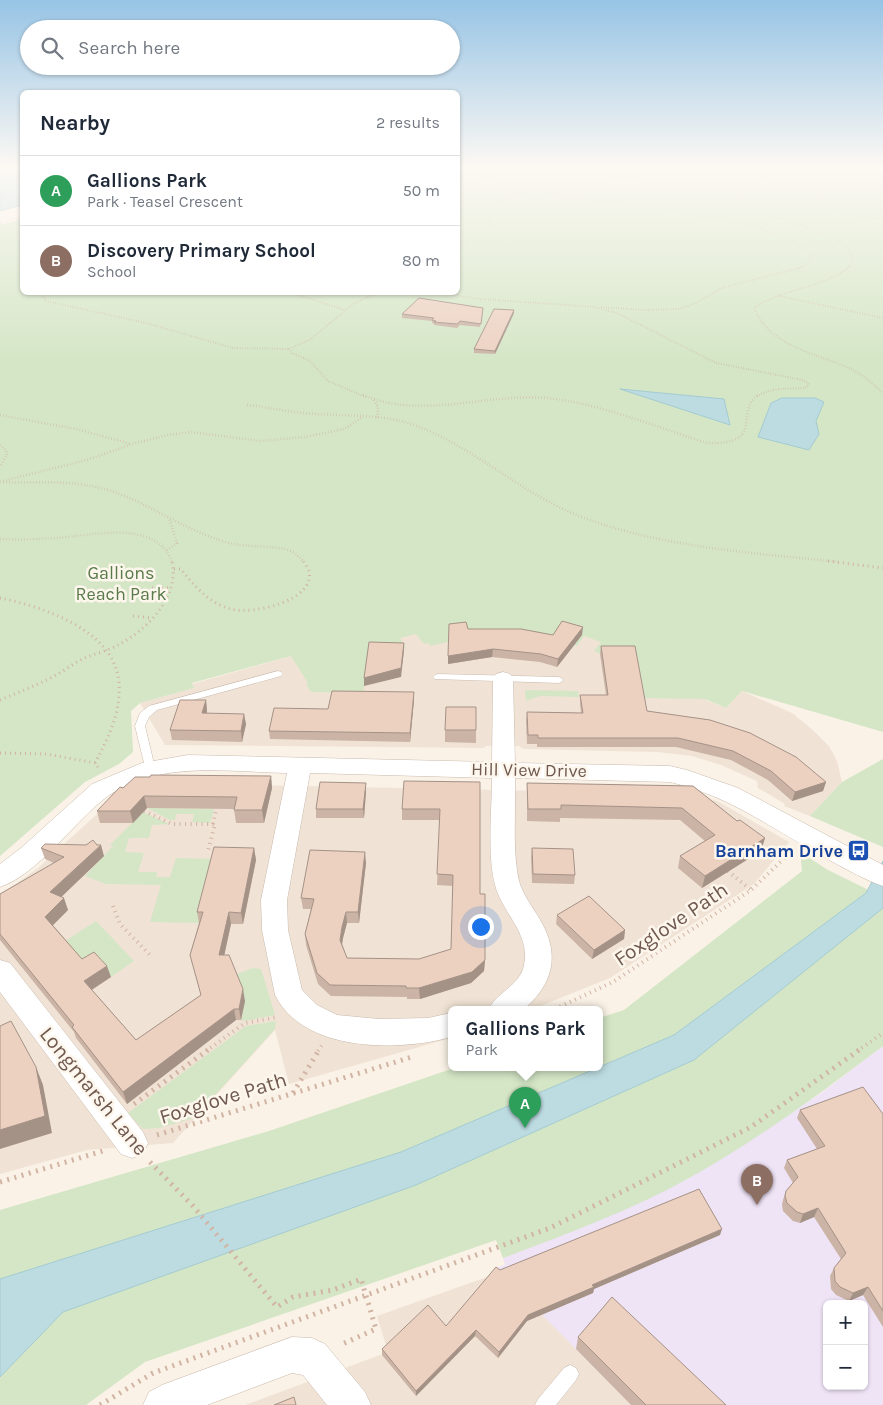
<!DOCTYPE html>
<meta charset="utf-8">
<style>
body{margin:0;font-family:Karla,sans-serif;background:#f6f6f7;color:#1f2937}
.controls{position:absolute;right:15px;bottom:15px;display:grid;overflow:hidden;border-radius:8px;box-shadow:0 1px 4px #0004}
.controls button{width:45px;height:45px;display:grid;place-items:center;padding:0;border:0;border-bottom:1px solid #e0e1e3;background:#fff;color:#1f2937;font:25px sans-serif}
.you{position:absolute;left:480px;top:926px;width:18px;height:18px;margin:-12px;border:4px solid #fff;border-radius:50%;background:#1a73e8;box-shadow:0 0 0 8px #1a73e833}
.badge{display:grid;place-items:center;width:32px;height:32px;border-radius:50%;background:#2563eb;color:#fff;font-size:16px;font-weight:700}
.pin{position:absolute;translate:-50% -41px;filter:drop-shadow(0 1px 2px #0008)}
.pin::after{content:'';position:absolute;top:26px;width:18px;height:15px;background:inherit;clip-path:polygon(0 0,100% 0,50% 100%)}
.popup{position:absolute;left:448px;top:1006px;width:155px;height:65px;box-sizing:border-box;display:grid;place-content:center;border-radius:8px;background:#fff;filter:drop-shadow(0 1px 4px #0005);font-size:16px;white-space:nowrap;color:#747a83}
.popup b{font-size:19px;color:#1f2937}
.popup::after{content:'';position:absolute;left:50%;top:100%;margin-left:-10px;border:10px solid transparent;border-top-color:#fff}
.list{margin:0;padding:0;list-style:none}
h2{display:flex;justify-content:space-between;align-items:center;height:65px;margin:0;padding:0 20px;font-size:21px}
h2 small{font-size:16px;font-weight:400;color:#747a83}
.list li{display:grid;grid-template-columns:32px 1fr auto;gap:15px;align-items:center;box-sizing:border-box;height:70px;padding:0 20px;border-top:1px solid #e0e1e3}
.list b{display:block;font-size:19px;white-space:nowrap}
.list p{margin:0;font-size:16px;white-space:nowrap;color:#747a83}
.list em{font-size:16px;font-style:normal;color:#747a83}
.icon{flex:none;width:28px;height:28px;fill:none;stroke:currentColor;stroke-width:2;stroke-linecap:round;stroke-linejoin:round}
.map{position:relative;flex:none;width:883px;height:1405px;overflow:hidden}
.search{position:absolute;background:#fff;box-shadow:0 1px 4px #0004;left:20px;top:20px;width:440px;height:55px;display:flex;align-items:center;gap:12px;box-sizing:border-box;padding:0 18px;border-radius:28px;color:#747a83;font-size:19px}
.panel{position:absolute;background:#fff;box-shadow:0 1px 4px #0004;left:20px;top:90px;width:440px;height:205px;border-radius:8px}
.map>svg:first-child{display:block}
.residential{fill:#f0e3d5}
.education{fill:#efe3f6;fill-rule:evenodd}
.green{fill:#d4e6c6}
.water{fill:#bddce1;stroke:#a4cbd1}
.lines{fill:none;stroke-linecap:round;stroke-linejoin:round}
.lane-casing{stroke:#cabaae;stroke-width:1}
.street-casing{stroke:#cabaae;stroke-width:1}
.path-far5{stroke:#d1b4a4;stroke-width:1;stroke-dasharray:0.5 2;stroke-linecap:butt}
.path-far4{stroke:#d1b4a4;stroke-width:2;stroke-dasharray:0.5 2;stroke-linecap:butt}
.path-far3{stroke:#d1b4a4;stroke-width:2.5;stroke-dasharray:0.5 2.5;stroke-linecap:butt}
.path-far2{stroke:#d1b4a4;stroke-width:3;stroke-dasharray:1 4;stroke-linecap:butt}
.path-far1{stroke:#d1b4a4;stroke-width:4;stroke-dasharray:1 4.5;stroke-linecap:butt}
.path{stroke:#d1b4a4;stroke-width:5;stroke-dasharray:2 5.5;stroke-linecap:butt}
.lane{fill:#fff;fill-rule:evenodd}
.street{fill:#fff;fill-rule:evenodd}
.wall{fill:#cbb4a6}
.shaded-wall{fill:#a59287}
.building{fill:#ecd1c1;stroke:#a59287}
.labels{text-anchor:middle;stroke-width:5;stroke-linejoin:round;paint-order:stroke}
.park-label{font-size:18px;fill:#597a4a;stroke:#fdf6ec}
.street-label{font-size:18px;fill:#70594e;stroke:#fdf6ec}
.transit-label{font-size:18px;font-weight:bold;fill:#164399;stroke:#fdf6ec;text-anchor:end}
.near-street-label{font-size:21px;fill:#70594e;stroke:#fdf6ec}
</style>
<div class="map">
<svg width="883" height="1405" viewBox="0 0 883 1405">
<rect width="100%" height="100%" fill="#faf2e6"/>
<g class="residential">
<polygon points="504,596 721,683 706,700 726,708 742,691 792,713 813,730 829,746 837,761 842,782 810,816 784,806 785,804 758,788 757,781 721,765 692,756 657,752 523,749 519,746 486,746 484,748 165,745 140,703 194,688 192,684"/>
<polygon points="155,783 697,794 719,802 789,842 754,884 610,978 533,1009 451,1009 451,1038 289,1084 275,1030 173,1143 87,1150 0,1174 0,895 38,868 109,803"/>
<polygon points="501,1272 631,1405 245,1405 388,1352 377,1316"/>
</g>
<path class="education" d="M 883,1046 L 883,1405 L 631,1405 L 496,1268 L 505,1265 L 503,1258 L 586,1226 L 691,1177 L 820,1094 ZM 827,1304 L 864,1304 L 864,1386 L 827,1386 Z"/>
<g class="green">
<path d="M 458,167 L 883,167 L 883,732 L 742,691 L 726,708 L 705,699 L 642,698 L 600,654 L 594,651 L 601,642 L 584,636 L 577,646 L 574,645 L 572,649 C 538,640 481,628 448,632 L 451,641 L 431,646 L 428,643 L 424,644 L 416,634 L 400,638 L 406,648 L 401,651 L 369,651 L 363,693 L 311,692 L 306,684 L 308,683 L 291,656 L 192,683 L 194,688 L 140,703 L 131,711 L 133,752 L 119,764 L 85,782 L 0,856 L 0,225 L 22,219 L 22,292 L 458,292 Z"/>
<polygon points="525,690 578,691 579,697 540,696 526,701"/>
<polygon points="883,759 883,847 810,816 842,782"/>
<polygon points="147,808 214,809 210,823 192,822 194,814 176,814 175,820 170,820"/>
<polygon points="143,812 169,824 152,825 149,838 129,838 125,852 144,853 138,872 157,872 156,877 170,877 176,858 216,859 199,923 150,922 161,885 106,884 85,876 112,847 117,849 110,845"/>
<path d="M 800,852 L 828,870 L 883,897 L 883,1046 C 821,1093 759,1139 691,1177 C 632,1210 567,1234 503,1258 L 496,1240 L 145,1362 L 86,1405 L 0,1405 L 0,1210 L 269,1131 L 457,1067 L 599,1067 L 599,1018 L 624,1010 L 802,871 Z"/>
<polygon points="96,921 134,961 111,977 86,971 62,943"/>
<polygon points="253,968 261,969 275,1015 244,1021 241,1020 245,1000 234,975"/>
<polygon points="276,1021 275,1029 194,1118 159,1128 143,1129 128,1113 246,1026"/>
</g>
<g class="water">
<polygon points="0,167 22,167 22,205 0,211"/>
<polygon points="620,389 724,399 730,425"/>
<polygon points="782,398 815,398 824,402 816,421 819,434 809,450 758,437 771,403"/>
<polygon points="883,861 883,908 694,1060 416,1185 63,1312 0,1377 0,1279 401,1152 674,1035 866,893"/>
</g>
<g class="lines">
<defs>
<g id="lane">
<polygon points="278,671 281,672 283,674 281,676 157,710 149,717 145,726 155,768 150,772 146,771 135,726 140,713 149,706"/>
<polygon points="438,674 559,677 564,680 559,683 435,679 433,677 435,675"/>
<polygon points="570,1365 576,1368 579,1374 576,1380 556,1405 535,1405 538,1399 564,1368"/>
</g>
<g id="street">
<path d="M 503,672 L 510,674 L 513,678 L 515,763 L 670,766 L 687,770 L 738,788 L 883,865 L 883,886 C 865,880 848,870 831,861 C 779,833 729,795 670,782 L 515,778 C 516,812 512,848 519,881 C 523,895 532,906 539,918 C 560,952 555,983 524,1009 L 489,1009 C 496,993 517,987 523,969 C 533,935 503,915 495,885 C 487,855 492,809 492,778 L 310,773 L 287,900 L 288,930 L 302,990 L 317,1005 L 337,1015 L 379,1019 L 428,1018 L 451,1013 L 451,1037 C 398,1052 303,1052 275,995 L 262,930 L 261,900 L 287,773 C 229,772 159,760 108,796 C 75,820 39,874 0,887 L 0,864 L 21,848 L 92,784 L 142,763 L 188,755 L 492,762 L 493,678 L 496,674 Z"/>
<polygon points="0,960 10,963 143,1132 148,1143 143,1154 132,1158 121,1154 0,992"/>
<polygon points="292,1337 312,1338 325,1344 365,1392 371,1405 327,1405 303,1375 292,1373 207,1405 143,1405 149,1392 162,1385"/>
</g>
</defs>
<use href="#lane" class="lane-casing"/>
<use href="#street" class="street-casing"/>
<g class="path-far5">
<polyline points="749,167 633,177 541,190 577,199 639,204 743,223 788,238 814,256 805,266 799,268"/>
<polyline points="841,167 819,198 832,210 883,220"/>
<polyline points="735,169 741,201 753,211 800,225 845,244 854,258 848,268"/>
<polyline points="458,173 540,189"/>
<polyline points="714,173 737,178"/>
<polyline points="0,223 22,217"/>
<path d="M 458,243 L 479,236 L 489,227 L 489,210 C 499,195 524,193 541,190"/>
</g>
<g class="path-far4">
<path d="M 849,267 C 822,289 782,288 754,308 C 769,346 815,353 849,368 C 862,374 872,383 883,393"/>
<polyline points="41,292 46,301 146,323 233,348 289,349"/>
<polyline points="289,292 345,310"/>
<polyline points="431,292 481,299 595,307"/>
<polyline points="779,296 883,318"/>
<path d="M 594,307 L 617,313 L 716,363 L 803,380 L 809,384 L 805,388 C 788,389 771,387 756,397"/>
<polyline points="601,307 645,310 679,309 696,303 722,288 803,267"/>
<polyline points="366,397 328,381 310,361 292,353 289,349 311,339 353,304 379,292"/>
</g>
<g class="path-far3">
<path d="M 363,395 C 422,420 485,393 546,398 C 596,402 659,428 707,443 C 767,445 733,413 758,395"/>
<polyline points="374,400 378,407 377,418"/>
<path d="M 247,405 C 266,407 284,411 303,413 C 343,417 384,412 422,428 C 481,452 527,498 587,519 C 667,548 755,553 839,562"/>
<polyline points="0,415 76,429 131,444"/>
<polyline points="0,445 6,450 7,455 0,466"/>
<polyline points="3,481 87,460 132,444 168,435 191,432 260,441 305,437 344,429 363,417"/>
<path d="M 0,482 C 38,483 78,479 114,492 C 151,505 184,529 222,541 C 242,548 265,545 286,549 L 295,553 L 304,562"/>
<path d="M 0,539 C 19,540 38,539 58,538 C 92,535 157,519 172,562"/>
<polyline points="167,550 177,543 169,518"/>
</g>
<g class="path-far2">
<polyline points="828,561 883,568"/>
<path d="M 174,569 L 181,569 C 194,586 210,604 231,609 C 252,615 316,601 309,571 C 308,568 305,564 303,561"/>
<polyline points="152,588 172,588"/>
<path d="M 0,598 C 43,607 116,630 119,684 C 121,713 108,738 95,763"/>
<polyline points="133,616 152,618"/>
<path d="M 0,700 C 19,692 38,685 56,675 C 64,671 71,665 79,661 C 91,654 106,652 118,645 C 147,630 180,597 172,561"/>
<polyline points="0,753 46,754 95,763 100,770"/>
</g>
<g class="path-far1">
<polyline points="144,811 172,824 215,824 208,851"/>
<polyline points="213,824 216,810"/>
<polyline points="728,871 751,890"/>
<polyline points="113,906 120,924 152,957"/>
<polyline points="555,1009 613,982 751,890 792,851"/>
<polyline points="206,1051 245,1023 278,1017"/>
<polyline points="318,1051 322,1045"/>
<polyline points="857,1051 883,1033"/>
</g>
<g class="path">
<polyline points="293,1093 319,1050"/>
<polyline points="134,1104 208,1050"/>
<polyline points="157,1135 412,1057"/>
<polyline points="150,1162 193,1206 277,1307 293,1297 333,1290 361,1279 376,1329 340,1345"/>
<polyline points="0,1182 106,1150"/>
<polyline points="100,1405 153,1373 550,1228 751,1127 859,1050"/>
</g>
<use href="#lane" class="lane"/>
<use href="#street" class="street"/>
</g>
<g class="wall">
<polygon points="483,308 480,327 460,325 457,328 434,325 434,324 432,323 432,321 402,318 402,314"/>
<polygon points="514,313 495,354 474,353 474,349"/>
<polygon points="468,629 553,635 582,635 557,667 540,662 492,657 448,664"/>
<polygon points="601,646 647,711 826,782 823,791 792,801 768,780 731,760 676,747 537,747 537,744 527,744 526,721 527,712 581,713 580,704 580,695 606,695 600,654"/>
<polygon points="414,692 414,700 410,742 270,739 269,731"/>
<polygon points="206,700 207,711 207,713 246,724 242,742 172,740 170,730"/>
<polygon points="476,707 476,743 445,742 445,730"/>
<polygon points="271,776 272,788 264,823 236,823 234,809 147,808 133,823 100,823 97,811 123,788"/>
<polygon points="480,782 480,894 485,960 484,971 471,983 420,999 407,999 407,997 331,996 318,984 306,945 305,934 311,909 303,909 301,898 366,863 359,923 347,923 343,938 342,944 347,958 419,959 451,949 453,886 437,885 440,820 402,820 402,809"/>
<polygon points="527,783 693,786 737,821 765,838 761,851 702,888 678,868 680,856 705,841 680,820 560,818 560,822 527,821"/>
<polygon points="366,792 364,818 316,818 316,809"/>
<polygon points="41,848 104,856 61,897 68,910 53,925 82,959 111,977 92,990 136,1040 201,995 190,955 199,923 197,912 254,848 256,860 243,924 231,924 224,955 245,1001 241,1020 236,1020 127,1104 76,1038 74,1032 0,940 0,894 54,863 45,859"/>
<polygon points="532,848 575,875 574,884 532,883 531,857"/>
<polygon points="557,915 625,930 624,939 592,959 556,924"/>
<polygon points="800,1110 883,1114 883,1327 863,1295 849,1301 836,1295 831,1289 830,1276 834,1268 841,1259 814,1217 800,1223 793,1221 783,1211 782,1205 783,1200 786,1191 793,1183 784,1168 787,1160 817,1149 797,1118"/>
<polygon points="720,1235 594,1289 593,1293 527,1321 498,1358 475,1336 416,1396 382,1355 382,1349 446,1326 500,1270"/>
<polygon points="578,1337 726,1405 631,1405 576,1349"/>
</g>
<g class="shaded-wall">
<polygon points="514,310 514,313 495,354 495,351"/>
<polygon points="583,627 582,635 557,667 558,659"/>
<polygon points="404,643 404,651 401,677 364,686 364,678"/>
<polygon points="493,649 492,657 448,664 448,656"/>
<polygon points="414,692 414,700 410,742 410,733"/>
<polygon points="206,700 207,711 204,724 202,713"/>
<polygon points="244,714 246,724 242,742 241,731"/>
<polygon points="271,776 272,788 264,823 262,810"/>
<polygon points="826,782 823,791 792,801 795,792"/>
<polygon points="366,783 366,792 364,818 363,809"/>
<polygon points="144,796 147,808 133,823 130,811"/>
<polygon points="765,838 761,851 702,888 705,876"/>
<polygon points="101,845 104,856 54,904 50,892"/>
<polygon points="254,848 256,860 243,924 241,913"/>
<polygon points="365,852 366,863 359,923 358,912"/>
<polygon points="64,898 68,910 49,929 45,917"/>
<polygon points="229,912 231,924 222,966 219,955"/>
<polygon points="346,912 347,923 343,938 341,951 340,940 342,927"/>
<polygon points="625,930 624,939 592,959 594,950"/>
<polygon points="485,960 484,971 471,983 420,999 419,988"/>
<polygon points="107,966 111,977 88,992 84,981"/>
<polygon points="243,989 245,1001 241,1020 239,1009"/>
<polygon points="234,1009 236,1020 127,1104 123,1092"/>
<polygon points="36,1067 43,1085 52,1133 0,1149 0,1130"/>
<polygon points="818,1208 814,1217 800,1223 803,1214"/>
<polygon points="722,1229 720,1235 594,1289 593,1293 527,1321 498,1358 499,1352 528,1315 592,1285"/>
<polygon points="868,1287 863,1295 849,1301 853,1293"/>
<polygon points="476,1330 475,1336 416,1396 416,1391"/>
</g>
<g class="building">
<polygon points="419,298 483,308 481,324 460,321 457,324 434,322 436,321 432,320 434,318 402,314"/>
<polygon points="494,309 514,310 495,351 474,349"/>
<polygon points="562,621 583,627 558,659 541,654 493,649 448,656 449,624 466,622 468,629 521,629 553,635"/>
<polygon points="369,642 404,643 401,668 364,678"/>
<polygon points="601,646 635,646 647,711 710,720 750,733 796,757 826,782 795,792 771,771 733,751 678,738 538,738 538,735 528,735 527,712 583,713 580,695 608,695"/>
<polygon points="332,691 414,692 410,733 269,731 274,708 328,709"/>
<polygon points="180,700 206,700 202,713 244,714 241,731 170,730"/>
<polygon points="446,707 476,707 476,730 445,730"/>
<polygon points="151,775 271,776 262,810 234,810 237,797 144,796 130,811 97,811 120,787 123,788 135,777 150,777"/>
<polygon points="404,781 480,782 480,894 485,894 485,960 472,972 419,988 406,988 406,986 330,985 317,973 305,934 314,899 301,898 310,850 365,852 358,912 346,912 342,927 340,940 347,958 419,959 451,949 453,875 437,874 440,809 402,809"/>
<polygon points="320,782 366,783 363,809 316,809"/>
<polygon points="527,783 693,786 737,821 740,820 765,838 705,876 680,856 715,835 682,808 561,805 561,809 528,809"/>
<polygon points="93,840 97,845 101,845 50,892 64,898 45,917 82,959 94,952 107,966 84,981 136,1040 201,995 190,955 203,912 197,912 214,847 254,848 241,913 229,912 219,955 229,955 243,989 239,1009 234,1009 123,1092 72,1027 74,1025 0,934 0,894 64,857 41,848 45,844 86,845"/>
<polygon points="532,848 573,849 575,875 533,874"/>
<polygon points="589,896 625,930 594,950 557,915"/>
<polygon points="11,1021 36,1067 45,1116 0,1130 0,1026"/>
<polygon points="863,1087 883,1114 883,1311 868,1287 853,1293 840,1287 835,1281 834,1268 846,1253 818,1208 803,1214 797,1212 787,1203 785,1196 786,1191 798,1177 787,1160 825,1146 800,1110"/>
<polygon points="699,1189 722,1229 592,1285 594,1287 528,1315 499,1352 476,1330 416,1391 382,1349 428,1305 446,1326 496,1267 500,1270"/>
<polygon points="612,1297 726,1405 646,1405 578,1337"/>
<polygon points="294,1397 296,1405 274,1405"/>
</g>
<linearGradient id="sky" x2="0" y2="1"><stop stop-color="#97c4e5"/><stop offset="0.46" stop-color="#fdf9f4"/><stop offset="1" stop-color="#fdf9f4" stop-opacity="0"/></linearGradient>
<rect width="883" height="364" fill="url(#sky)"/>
<defs>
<symbol id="bus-square" viewBox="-11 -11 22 22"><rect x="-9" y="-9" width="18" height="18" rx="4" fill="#1a4fb4" stroke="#fdf6ec"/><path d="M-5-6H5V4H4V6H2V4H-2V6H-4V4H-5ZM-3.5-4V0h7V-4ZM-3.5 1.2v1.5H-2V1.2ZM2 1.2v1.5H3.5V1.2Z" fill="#fff"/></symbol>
</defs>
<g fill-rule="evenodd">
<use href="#bus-square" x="846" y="838" width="25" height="25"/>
</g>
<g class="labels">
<g class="park-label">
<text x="121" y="579">Gallions<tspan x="121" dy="21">Reach Park</tspan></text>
</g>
<g class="street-label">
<text transform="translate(529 770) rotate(1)" y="6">Hill View Drive</text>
</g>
<g class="transit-label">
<text x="843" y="857">Barnham Drive</text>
</g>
<g class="near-street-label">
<text transform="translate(671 924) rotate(-34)" y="7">Foxglove Path</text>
<text transform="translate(94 1091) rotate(51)" y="7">Longmarsh Lane</text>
<text transform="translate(223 1098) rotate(-17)" y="7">Foxglove Path</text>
</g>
</g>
</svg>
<div class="controls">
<button>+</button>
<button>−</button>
</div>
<div class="you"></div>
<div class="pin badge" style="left:525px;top:1128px;background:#2e9e5b">A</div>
<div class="popup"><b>Gallions Park</b>Park</div>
<div class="pin badge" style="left:757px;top:1205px;background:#8d6e63">B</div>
<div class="search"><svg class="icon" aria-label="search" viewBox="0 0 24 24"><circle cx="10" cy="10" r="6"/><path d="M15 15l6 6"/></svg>Search here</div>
<section class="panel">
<h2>Nearby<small>2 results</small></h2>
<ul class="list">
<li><span class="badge" style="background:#2e9e5b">A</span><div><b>Gallions Park</b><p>Park · Teasel Crescent</p></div><em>50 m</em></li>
<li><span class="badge" style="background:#8d6e63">B</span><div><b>Discovery Primary School</b><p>School</p></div><em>80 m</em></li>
</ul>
</section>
</div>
